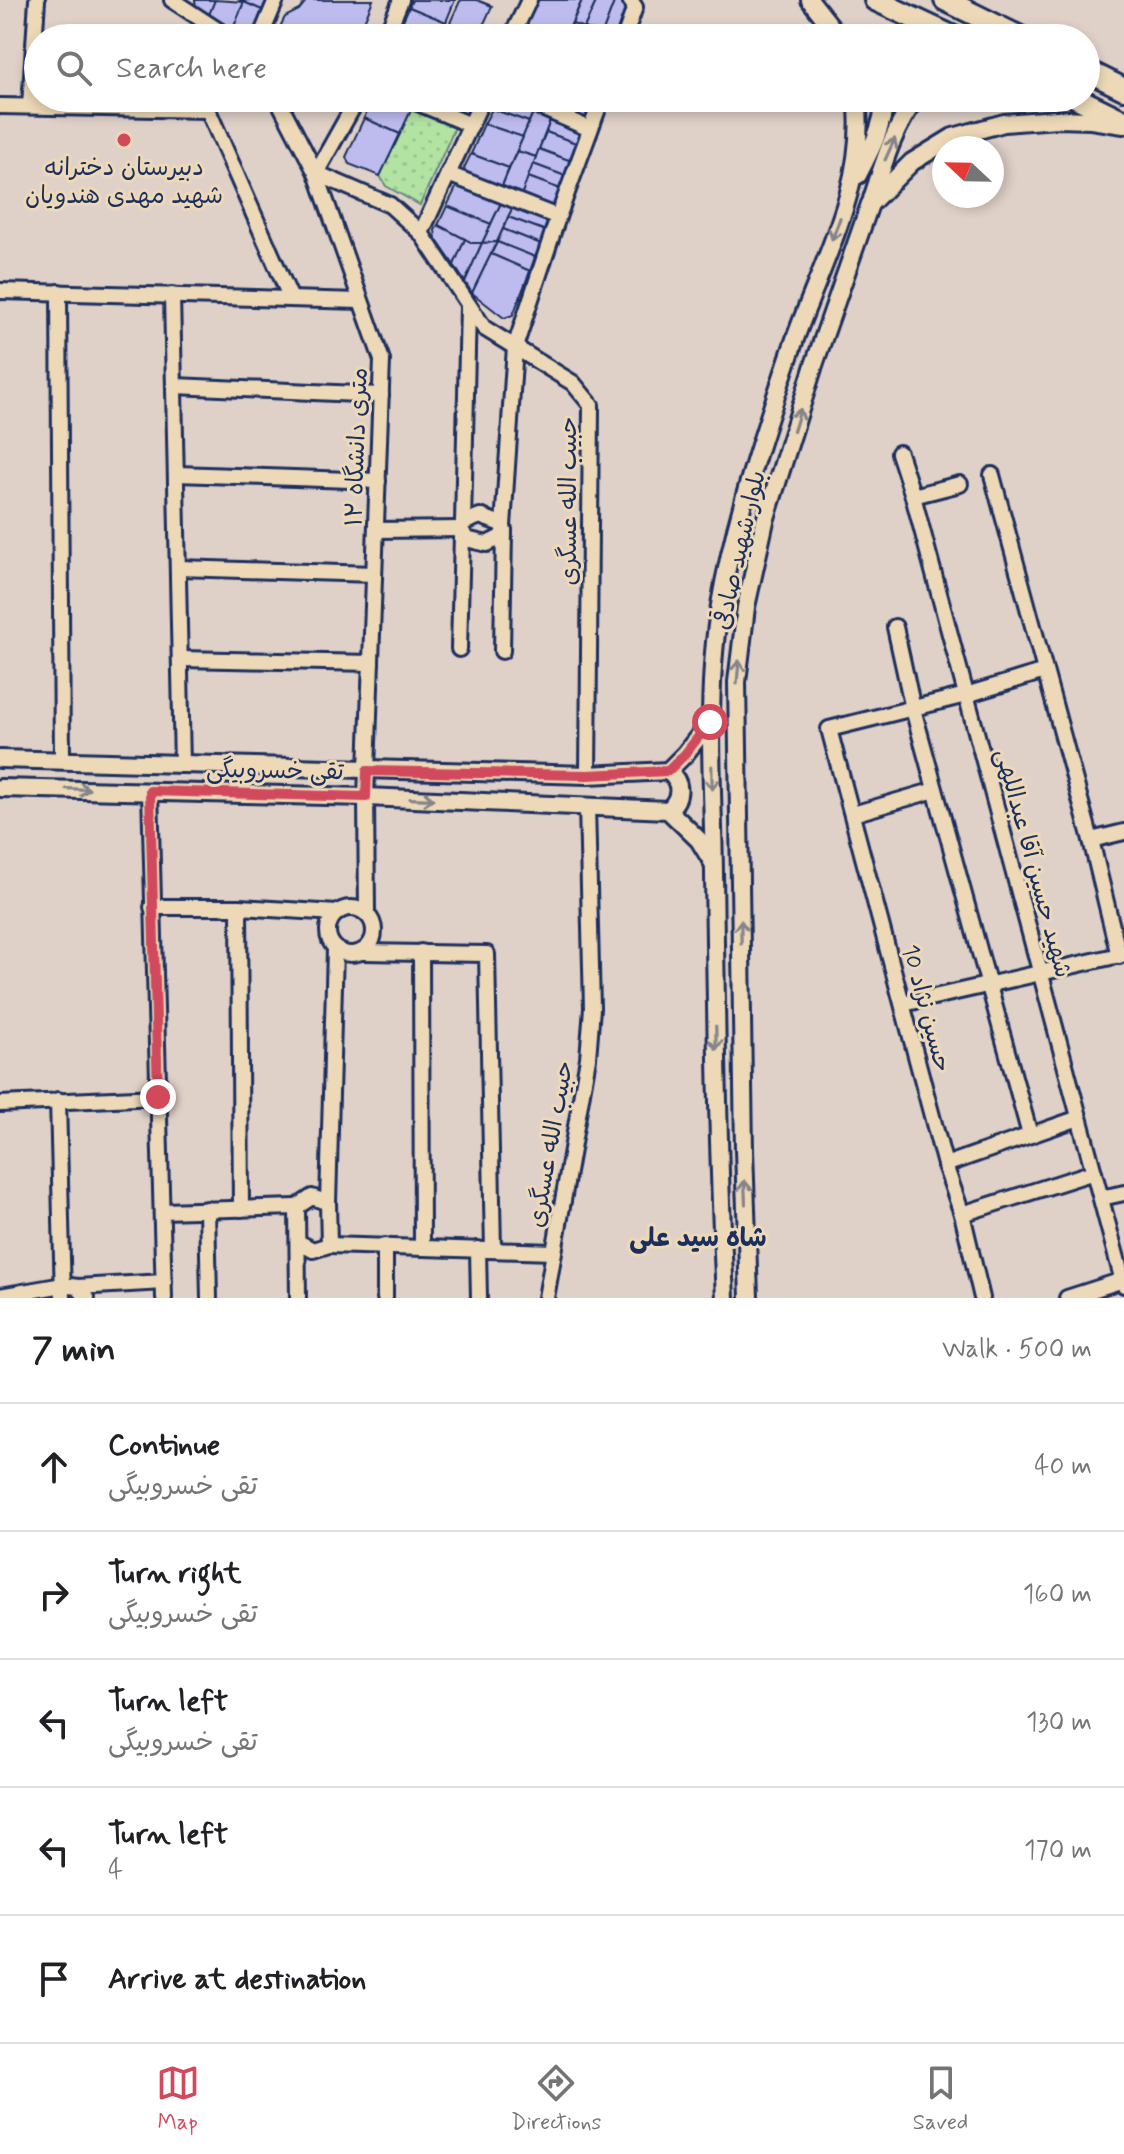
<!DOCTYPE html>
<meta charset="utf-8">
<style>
body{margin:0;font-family:Mynerve,"Playpen Sans Arabic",sans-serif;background:#f6f6f6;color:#202124}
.compass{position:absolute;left:932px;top:136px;width:72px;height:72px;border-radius:50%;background:#fff;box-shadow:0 4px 12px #0003;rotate:292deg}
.stop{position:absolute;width:24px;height:24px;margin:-18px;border:6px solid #d1495b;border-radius:50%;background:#fff}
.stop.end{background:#d1495b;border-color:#fff;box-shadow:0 2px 8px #0008}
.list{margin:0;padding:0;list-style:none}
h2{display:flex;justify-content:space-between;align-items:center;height:104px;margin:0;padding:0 32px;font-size:34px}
h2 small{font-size:26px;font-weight:400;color:#757577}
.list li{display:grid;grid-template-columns:52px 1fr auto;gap:24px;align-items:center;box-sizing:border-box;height:128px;padding:0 32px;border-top:2px solid #e0e0e0}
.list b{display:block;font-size:30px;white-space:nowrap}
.list p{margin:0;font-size:26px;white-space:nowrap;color:#757577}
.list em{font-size:26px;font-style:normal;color:#757577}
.icon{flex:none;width:44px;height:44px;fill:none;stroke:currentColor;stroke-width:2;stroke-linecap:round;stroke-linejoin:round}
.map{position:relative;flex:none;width:1124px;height:1298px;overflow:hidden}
.search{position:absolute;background:#fff;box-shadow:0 4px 12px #0003;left:24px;right:24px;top:24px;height:88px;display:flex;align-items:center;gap:20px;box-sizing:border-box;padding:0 28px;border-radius:44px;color:#757577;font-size:30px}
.sheet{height:744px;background:#fff}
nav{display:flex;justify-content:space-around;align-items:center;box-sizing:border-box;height:112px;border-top:2px solid #e0e0e0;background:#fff;font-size:22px;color:#757577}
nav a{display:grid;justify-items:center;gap:4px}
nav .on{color:#d1495b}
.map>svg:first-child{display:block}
.green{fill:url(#green-dots);stroke:#668980;stroke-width:2}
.building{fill:#bebcee;stroke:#1b2f5e;stroke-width:2}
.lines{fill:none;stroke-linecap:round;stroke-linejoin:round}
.minor-casing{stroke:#1b2f5e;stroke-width:20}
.major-casing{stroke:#1b2f5e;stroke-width:22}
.highway-casing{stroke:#1b2f5e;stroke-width:26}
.minor{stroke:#edd9b7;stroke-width:14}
.major{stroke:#edd9b7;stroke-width:16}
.highway{stroke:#edd9b7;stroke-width:20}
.oneway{stroke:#84848a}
.route{stroke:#d1495b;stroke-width:10}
.poi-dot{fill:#d1495b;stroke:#edd9b7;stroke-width:3}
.labels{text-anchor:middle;stroke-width:6;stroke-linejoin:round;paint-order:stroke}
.poi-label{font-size:24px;fill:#1b2f5e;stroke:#edd9b7}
.street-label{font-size:24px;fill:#1b2f5e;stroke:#edd9b7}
.neighbourhood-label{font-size:26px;font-weight:bold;fill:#1b2f5e;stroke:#edd9b7}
</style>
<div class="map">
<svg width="1124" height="1298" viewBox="0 0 1124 1298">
<defs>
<pattern id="green-dots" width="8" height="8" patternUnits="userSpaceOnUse" patternTransform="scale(2)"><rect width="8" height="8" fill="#b2e3a3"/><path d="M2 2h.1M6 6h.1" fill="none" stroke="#98c38f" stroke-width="1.8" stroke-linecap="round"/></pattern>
</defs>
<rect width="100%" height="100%" fill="#dfd0c8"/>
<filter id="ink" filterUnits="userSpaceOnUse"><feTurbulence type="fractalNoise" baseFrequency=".0125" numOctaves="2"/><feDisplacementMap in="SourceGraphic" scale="16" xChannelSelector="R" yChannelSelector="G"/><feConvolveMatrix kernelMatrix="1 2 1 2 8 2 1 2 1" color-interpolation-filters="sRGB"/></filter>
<g filter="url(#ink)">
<polygon class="green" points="412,108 456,125 420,205 386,186 380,176"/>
<g class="building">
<polygon points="195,0 215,0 209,15 196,8"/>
<polygon points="215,0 244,2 233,29 209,15"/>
<polygon points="239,0 268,0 264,11"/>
<polygon points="307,0 373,0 358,36 359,38 283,38 281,25 285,17 299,10"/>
<polygon points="412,0 455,0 446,22 409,7"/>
<polygon points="462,0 477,0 492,6 482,28 479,27 476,38 443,38 460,1"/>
<polygon points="538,0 582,0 565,38 520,38"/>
<polygon points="582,0 597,0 584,28 572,24"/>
<polygon points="597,0 615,0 602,34 584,28"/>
<polygon points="615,0 625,0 629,7 618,38 602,34"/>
<polygon points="244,2 264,11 255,34 248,38 233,29"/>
<polygon points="409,7 446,22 439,38 395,38"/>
<polygon points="572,24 602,34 612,38 565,38"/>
<polygon points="373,98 387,98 412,108 400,134 364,118"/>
<polygon points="420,98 449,98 445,109"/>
<polygon points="496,98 505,98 534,110 529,122 492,109"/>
<polygon points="539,98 596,98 588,122"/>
<polygon points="492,109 529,122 523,137 484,124"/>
<polygon points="534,110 551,118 536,157 517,151"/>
<polygon points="364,118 400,134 380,176 349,164 346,157"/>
<polygon points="551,118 581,130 584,136 581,145 546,132"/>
<polygon points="484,124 523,137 509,168 471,154"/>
<polygon points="546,132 581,145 574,162 539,149"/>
<polygon points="539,149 574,162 568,177 533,164"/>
<polygon points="517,151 536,157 521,196 501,188"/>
<polygon points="471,154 509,168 501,188 467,174 464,168"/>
<polygon points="533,164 568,177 563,190 528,177"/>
<polygon points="528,177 563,190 557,206 550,208 521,196"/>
<polygon points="461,185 502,201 491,224 447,206 457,186"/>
<polygon points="502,201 514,205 497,242 482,243"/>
<polygon points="514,205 551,220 546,231 508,217"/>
<polygon points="447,206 491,224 482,243 472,243 438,225"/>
<polygon points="508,217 546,231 541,244 503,229"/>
<polygon points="438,225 465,239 454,265 436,239 435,230"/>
<polygon points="503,229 541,244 535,257 497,242"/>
<polygon points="465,239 472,243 482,243 465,282 454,265"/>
<polygon points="497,242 535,257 530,271 491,254"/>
<polygon points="497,242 491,254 472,293 465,282 482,243"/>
<polygon points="491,254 530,271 513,315 504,318 472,293"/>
</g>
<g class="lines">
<defs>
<g id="minor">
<polyline points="172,0 230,38"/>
<polyline points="260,38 276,0"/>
<polyline points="385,38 401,0"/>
<polyline points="511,38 529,0"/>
<polyline points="624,38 635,7 630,0"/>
<polyline points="277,98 316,173 382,360 366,797 367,914"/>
<polyline points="406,98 471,125"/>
<polyline points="519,98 590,129"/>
<polyline points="0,106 208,110 291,299"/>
<polyline points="30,106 37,0"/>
<polyline points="316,173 390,205 421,233 484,328 573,383 591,405 588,775"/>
<polyline points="316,173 358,98"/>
<polyline points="448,174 558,217"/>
<polyline points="421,233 483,98"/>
<polyline points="0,291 360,301"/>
<polyline points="59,292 62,761"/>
<polyline points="172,295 182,765"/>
<polyline points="175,386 381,395"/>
<polyline points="899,453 913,496 1124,1285"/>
<polyline points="177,474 378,481"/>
<polyline points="992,475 1091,840 1119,956"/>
<polyline points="913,496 960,484"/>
<polygon points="480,516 501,524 504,530 501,537 487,544 466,539 461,529 463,523"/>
<polyline points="463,523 468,307"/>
<polyline points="503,526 515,347 558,217 602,98"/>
<polyline points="376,530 461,529"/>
<polyline points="179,568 374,574"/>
<polyline points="895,627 913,709 1030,1135"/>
<polyline points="459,649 462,535"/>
<polyline points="502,651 504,532"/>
<polyline points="180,659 371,663"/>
<polyline points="150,791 164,1298"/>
<polyline points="853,814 935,790"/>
<polyline points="1091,840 1124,832"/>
<polyline points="152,907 239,907 337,913"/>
<polyline points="239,907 241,1209"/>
<circle cx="351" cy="931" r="23"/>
<polyline points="363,952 487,954 493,1250"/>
<polyline points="421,952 422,1248"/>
<polyline points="903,1004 1124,954"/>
<polyline points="58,1100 63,1298"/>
<polyline points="0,1104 158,1097"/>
<polyline points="945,1165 1079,1118"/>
<polyline points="1101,1198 1124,1193"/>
<polyline points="328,1203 335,949"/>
<polyline points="207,1209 209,1298"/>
<polyline points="162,1211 297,1207"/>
<polyline points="962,1214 1094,1172"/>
<polyline points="298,1242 313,1250 329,1245 328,1203 312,1197 297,1207 298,1298"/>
<polyline points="329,1245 553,1252"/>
<polyline points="385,1246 385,1298"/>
<polyline points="478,1249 479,1298"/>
<polyline points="78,1287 164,1282"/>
<polyline points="0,1296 63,1285 78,1287 87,1298"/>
<polyline points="546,1298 588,1058 592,1008 587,806"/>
<polyline points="982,1298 962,1214 945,1165 829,729 966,695 1045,671"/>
<polyline points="1067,1298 1123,1280"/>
</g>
<g id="major">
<polyline points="810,0 840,38"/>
<path d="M 858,175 C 871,150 883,127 885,98"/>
<path d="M 872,199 C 883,165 894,126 917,98"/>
<polyline points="0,759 588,775 668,771 685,754 710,722"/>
<polyline points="0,788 366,797 668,810 699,840 713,863"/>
<path d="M 668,810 C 682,798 682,782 668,771"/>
<path d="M 725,1298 C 718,1157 716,1016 714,874 C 713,785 705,693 720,605 C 735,515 766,425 795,339 C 822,262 868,182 857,98"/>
<polyline points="749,1298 744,1150 737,682 746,607 765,521 814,365 870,204 912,162 953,137 1004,123 1057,119 1091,120 1124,125"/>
</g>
<g id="highway">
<polyline points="875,0 956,38"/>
<polyline points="945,0 1022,38"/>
<polyline points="1086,70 1124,89"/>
<polyline points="1077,98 1124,121"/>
</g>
</defs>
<use href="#minor" class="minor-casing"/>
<use href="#major" class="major-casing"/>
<use href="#highway" class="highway-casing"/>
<use href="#minor" class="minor"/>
<use href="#major" class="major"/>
<use href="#highway" class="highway"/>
</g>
<defs><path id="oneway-shaft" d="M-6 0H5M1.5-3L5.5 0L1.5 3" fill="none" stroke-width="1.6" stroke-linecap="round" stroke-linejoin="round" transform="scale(2)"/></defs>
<g class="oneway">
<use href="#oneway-shaft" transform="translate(890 149) rotate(-66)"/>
<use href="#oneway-shaft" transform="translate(836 229) rotate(110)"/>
<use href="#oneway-shaft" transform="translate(797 420) rotate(-73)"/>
<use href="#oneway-shaft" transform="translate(738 672) rotate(-85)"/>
<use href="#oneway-shaft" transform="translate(712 778) rotate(89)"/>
<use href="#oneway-shaft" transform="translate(78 789) rotate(2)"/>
<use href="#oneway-shaft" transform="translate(422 799) rotate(2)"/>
<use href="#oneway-shaft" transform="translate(741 932) rotate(-91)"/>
<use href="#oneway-shaft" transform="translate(716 1038) rotate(89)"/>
<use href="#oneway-shaft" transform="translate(745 1192) rotate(-92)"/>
</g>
</g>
<g class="lines" filter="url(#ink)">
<polyline class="route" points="158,1097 150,791 366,797 367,771 588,775 668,771 685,754 710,722"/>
</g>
<circle class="poi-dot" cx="124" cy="140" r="8"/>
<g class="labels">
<g class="poi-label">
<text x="124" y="175">دبیرستان دخترانه<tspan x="124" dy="28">شهید مهدی هندویان</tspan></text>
</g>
<g class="street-label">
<text transform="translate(356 447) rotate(-88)" y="8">۱۲ متری دانشگاه</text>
<text transform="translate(568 501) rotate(-90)" y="8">حبیب الله عسگری</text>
<text transform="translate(739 550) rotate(-77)" y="8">بلوار شهید صادقی</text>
<text transform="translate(275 770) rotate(1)" y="8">تقی خسروبیگی</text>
<text transform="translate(1034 863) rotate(75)" y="8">شهید حسین آقا عبداللهی</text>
<text transform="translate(927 1008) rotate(75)" y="8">حسین نژاد 10</text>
<text transform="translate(550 1144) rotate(-80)" y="8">حبیب الله عسگری</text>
</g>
<g class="neighbourhood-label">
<text x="698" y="1246">شاه سید علی</text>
</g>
</g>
</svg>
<svg class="compass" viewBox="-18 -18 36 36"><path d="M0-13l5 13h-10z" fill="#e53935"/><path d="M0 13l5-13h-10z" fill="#757577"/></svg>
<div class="stop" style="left:710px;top:722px"></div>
<div class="stop end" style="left:158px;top:1097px"></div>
<div class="search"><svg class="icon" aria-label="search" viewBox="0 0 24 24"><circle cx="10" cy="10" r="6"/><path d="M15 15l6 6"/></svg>Search here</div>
</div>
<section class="sheet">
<h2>7 min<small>Walk · 500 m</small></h2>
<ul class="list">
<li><svg class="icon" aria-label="ahead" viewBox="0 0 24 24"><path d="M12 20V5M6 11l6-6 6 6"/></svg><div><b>Continue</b><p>تقی خسروبیگی</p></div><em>40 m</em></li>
<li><svg class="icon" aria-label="right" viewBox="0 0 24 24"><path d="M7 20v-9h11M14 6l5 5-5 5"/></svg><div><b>Turn right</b><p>تقی خسروبیگی</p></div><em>160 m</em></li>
<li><svg class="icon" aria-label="left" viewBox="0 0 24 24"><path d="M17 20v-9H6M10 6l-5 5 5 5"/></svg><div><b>Turn left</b><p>تقی خسروبیگی</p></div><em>130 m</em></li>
<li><svg class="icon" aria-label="left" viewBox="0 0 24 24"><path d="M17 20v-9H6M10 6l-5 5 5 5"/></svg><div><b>Turn left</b><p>4</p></div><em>170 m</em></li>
<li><svg class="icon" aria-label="arrive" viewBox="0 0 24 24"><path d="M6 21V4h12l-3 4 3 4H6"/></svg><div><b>Arrive at destination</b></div></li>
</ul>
</section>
<nav>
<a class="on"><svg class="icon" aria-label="map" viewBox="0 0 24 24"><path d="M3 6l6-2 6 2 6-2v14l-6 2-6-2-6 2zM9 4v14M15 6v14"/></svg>Map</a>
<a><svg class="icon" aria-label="directions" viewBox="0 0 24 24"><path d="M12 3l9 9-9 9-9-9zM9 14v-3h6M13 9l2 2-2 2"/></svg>Directions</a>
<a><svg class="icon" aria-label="saved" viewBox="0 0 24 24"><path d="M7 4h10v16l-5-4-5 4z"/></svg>Saved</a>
</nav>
